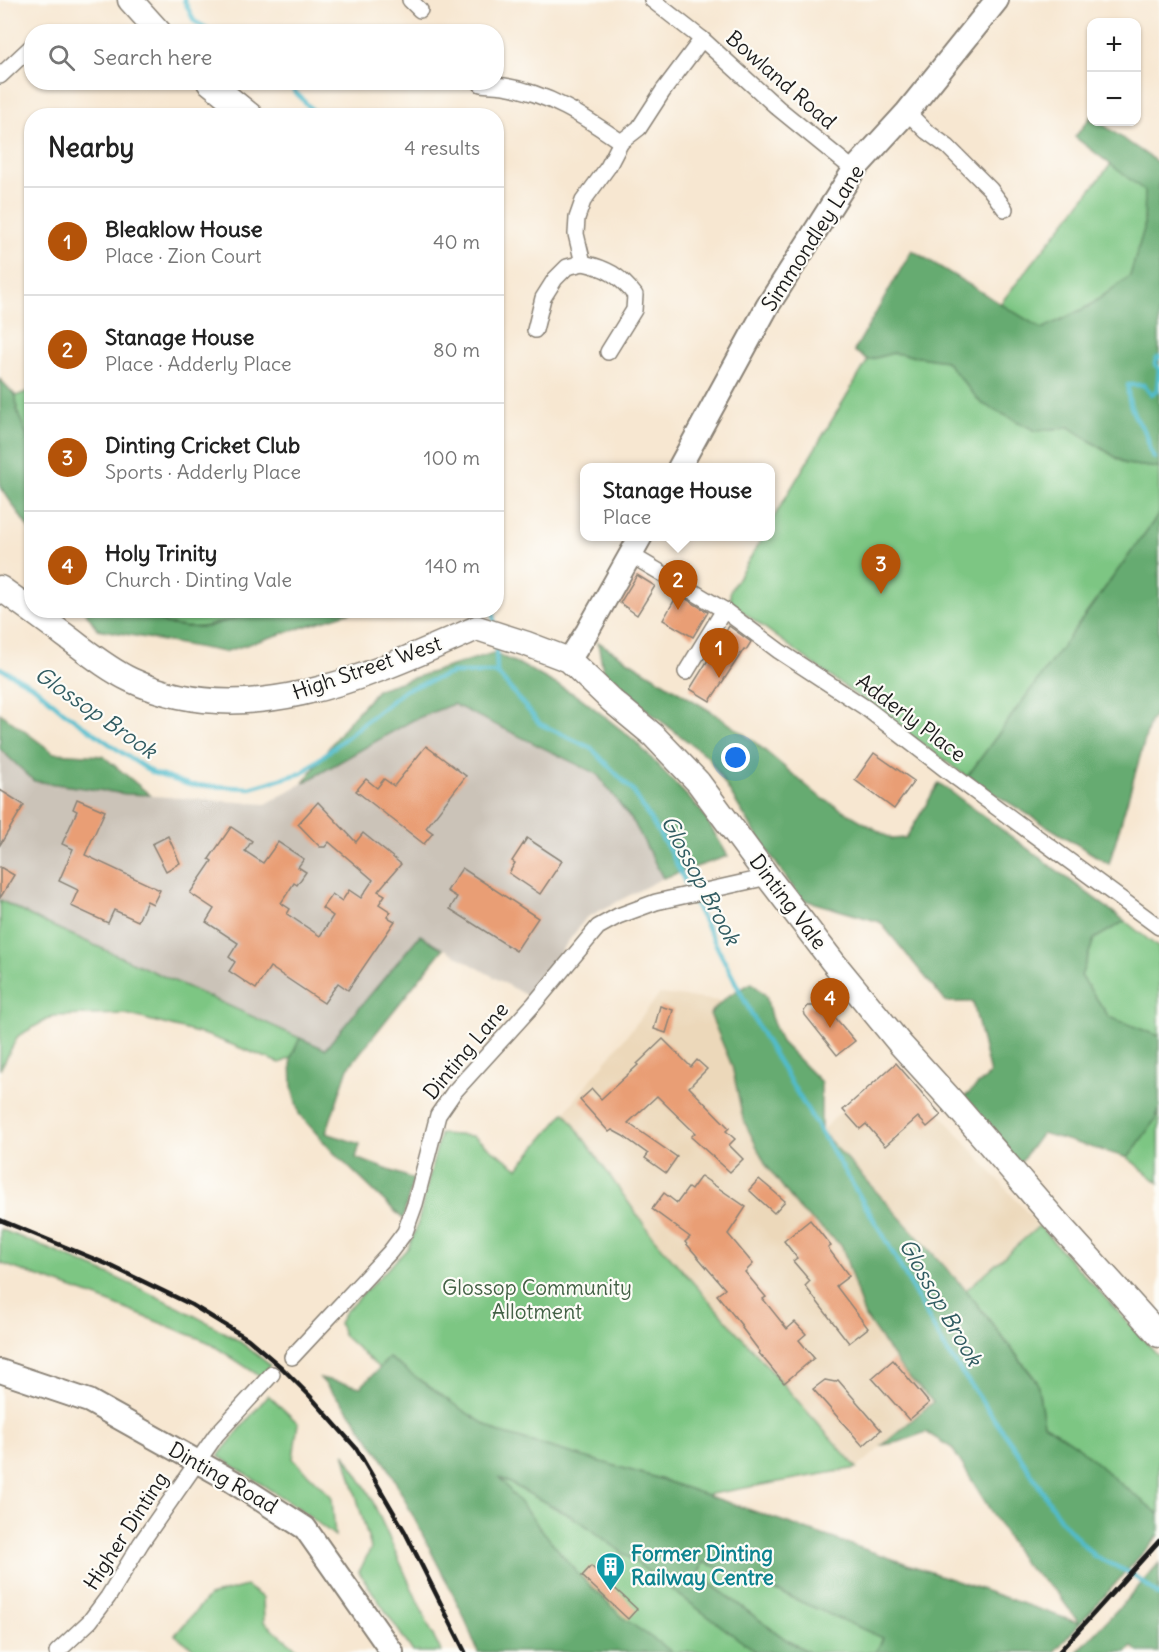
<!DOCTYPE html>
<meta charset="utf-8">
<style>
body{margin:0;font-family:Delius,sans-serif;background:#f2f2f2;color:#222}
.controls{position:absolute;right:18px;top:18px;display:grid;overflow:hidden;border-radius:12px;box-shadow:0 2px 4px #0004}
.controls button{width:54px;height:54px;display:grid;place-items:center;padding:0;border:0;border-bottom:2px solid #e0e0e0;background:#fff;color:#222;font:30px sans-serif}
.you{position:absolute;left:736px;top:758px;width:21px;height:21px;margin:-15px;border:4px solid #fff;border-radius:50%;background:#1a73e8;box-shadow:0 0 0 9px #1a73e833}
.badge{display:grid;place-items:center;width:39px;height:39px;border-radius:50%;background:#b45309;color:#fff;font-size:20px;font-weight:700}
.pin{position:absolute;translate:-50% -50px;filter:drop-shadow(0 2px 3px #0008)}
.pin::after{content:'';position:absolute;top:32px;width:21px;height:18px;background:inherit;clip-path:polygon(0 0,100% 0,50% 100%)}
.popup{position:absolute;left:580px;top:463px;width:195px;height:78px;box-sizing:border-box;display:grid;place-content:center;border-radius:12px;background:#fff;filter:drop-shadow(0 2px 4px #0005);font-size:20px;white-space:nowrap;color:#767676}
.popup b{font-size:22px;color:#222}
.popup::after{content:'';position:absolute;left:50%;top:100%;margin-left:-12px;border:12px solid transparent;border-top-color:#fff}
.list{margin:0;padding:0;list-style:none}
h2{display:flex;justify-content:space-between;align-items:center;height:78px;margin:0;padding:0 24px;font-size:26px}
h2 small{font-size:20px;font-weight:400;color:#767676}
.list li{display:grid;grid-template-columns:39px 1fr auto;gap:18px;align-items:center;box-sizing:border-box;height:108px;padding:0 24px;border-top:2px solid #e0e0e0}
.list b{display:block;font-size:22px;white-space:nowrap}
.list p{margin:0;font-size:20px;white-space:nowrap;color:#767676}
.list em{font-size:20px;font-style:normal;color:#767676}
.icon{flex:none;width:33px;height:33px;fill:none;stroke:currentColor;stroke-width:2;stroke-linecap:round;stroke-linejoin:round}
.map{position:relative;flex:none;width:1159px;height:1652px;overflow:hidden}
.search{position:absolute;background:#fff;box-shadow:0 2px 4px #0004;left:24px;top:24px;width:480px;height:66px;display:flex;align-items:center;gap:15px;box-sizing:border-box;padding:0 21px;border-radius:24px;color:#767676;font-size:22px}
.panel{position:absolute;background:#fff;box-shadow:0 2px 4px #0004;left:24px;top:108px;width:480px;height:510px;border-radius:24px}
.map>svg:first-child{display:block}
.built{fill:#ecd8ba}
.industrial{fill:#cbc3b8}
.green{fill:#7dc683;stroke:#4c7150;stroke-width:1.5}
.forest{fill:#66ab71;stroke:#416446;stroke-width:1.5}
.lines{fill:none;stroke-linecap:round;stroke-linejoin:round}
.stream{stroke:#51bccc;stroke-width:4.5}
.building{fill:#e99e75}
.street-casing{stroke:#8a8276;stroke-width:18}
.secondary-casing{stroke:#8a8276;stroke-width:26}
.primary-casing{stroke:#8a8276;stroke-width:27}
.street{stroke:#fff;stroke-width:15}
.secondary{stroke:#fff;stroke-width:22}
.primary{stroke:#fff;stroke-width:24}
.rail{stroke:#1c1c1c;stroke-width:4.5}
.labels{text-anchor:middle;stroke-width:4.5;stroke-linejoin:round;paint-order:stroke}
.street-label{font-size:21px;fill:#1c1c1c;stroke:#fdfcf7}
.park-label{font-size:21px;fill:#436045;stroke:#fdfcf7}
.culture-label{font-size:21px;font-weight:bold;fill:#0d838f;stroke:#fdfcf7;text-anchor:start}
.water-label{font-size:22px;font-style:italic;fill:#315c62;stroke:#fdfcf7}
</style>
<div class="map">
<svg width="1159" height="1652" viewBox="0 0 1159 1652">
<rect width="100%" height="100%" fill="#fdfcf7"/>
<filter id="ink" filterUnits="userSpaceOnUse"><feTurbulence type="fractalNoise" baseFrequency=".0167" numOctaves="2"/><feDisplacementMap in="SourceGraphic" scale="12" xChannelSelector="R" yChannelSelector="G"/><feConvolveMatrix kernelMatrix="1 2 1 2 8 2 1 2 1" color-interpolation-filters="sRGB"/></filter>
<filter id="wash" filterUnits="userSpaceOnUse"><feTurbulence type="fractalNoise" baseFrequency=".008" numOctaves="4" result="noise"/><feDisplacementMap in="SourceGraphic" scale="24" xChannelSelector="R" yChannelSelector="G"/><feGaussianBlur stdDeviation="1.35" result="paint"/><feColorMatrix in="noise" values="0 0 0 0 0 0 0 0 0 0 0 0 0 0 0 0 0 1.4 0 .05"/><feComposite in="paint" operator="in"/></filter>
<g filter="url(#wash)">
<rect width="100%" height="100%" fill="#f7e7d1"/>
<g class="built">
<polygon points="660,994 721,1001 710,1015 732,1066 743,1120 766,1164 800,1210 842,1246 864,1315 904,1372 934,1402 857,1468 652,1236 565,1112"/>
<polygon points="896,1063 1039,1226 966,1290 821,1131 843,1110"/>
</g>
<polygon class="industrial" points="453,704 597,774 634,823 663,878 586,918 527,996 420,935 325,1049 39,920 0,900 0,749 34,781 126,794 266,804 413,720"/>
<g class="green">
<polygon points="1111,164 1145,191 1144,229 1130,276 1089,306 1042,330 1000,304"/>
<polygon points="893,353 946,361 981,403 1036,431 1069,427 1126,464 1159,468 1159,514 967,777 731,603 730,591 763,537 771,536 771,522 868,360"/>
<polygon points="31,390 31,446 17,411 16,396"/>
<path d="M 146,611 L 258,611 C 231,619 193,635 166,624 C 159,621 152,615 146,611 Z"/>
<polygon points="0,900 39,920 300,1038 291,1058 280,1063 209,1036 126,1014 53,1016 18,1036 0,1070"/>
<polygon points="1125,921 1159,948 1159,1036 1109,1017 1081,976 1094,939"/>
<polygon points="1159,1109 1159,1183 1128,1158 1155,1120"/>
<polygon points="565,1112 652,1236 857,1468 706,1495 657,1478 497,1432 462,1410 389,1358 379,1368 343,1335 339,1323 345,1312 408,1248 417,1227 440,1134 473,1136 518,1168"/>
<polygon points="1039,1226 1159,1356 1159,1514 1117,1481 1076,1445 1044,1424 1037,1381 966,1290"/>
<path d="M 0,1229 C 78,1261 157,1292 229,1335 C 244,1343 256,1355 270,1365 L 261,1377 L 208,1342 L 98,1298 L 0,1263 Z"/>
<polygon points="268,1395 298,1423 293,1459 332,1497 335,1536 297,1507 218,1456"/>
<polygon points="344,1453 369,1493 436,1642 442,1652 413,1652 359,1572 371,1548"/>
<polygon points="497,1476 581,1522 756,1652 672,1652 623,1618 577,1573"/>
<polygon points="703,1562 754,1581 883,1638 876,1652 809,1652 788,1641 698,1574"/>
<polygon points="246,1586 263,1598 264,1622 301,1652 198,1652 175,1635 209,1596"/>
</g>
<g class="forest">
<polygon points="1091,116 1092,122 1099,122 1157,162 1159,167 1159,468 1126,464 1069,427 1036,431 981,403 946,361 893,353 868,360 854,351 912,250 1042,329 1089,306 1130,276 1144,229 1145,191 1075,137"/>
<polygon points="0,379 16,396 17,411 31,446 31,532 0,486"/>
<polygon points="1159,514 1159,709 1150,722 1109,864 967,777"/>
<polygon points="85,611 146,611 166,624 186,627 207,627 258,611 354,611 224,652 97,629"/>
<polygon points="598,642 715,714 751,739 820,797 892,839 906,838 939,783 1125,921 1094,939 1081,976 1109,1017 1159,1036 1159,1109 1155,1120 1128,1158 1042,1133 1017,1167 960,1101 990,1074 973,1002 946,1002 880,922 801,899 754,831 708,757 644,708 603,671"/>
<polygon points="493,653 521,665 581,698 634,740 702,812 728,856 663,878 634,823 597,774 453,704 413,720 303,783 345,726 378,689"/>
<polygon points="0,713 54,753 103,756 150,795 126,794 34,781 0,749"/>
<polygon points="420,935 443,949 348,1068 326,1133 360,1144 356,1158 413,1179 403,1219 333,1152 299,1114 292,1087 291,1058 300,1038 325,1049"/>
<path d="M 752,983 L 766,996 L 771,1017 L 781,1042 L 821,1082 L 821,1131 L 966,1290 L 1037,1382 L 1044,1424 L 1076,1445 L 1117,1481 L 1159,1514 L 1159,1535 L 1054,1652 L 876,1652 L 883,1638 L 754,1581 L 703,1562 L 698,1575 L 788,1641 L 809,1652 L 756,1652 L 581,1522 L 499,1477 L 577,1573 L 623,1618 L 672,1652 L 478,1652 L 462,1612 L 388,1467 L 354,1417 L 320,1378 L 361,1387 L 389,1358 L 462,1410 L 497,1432 L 657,1478 L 1079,1623 L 1058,1594 L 1023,1563 L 952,1448 L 926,1432 L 899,1442 L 883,1445 L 933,1402 L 904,1372 L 864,1315 L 842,1246 L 800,1210 L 766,1165 L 743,1119 L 732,1066 L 710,1014 C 725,997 731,993 752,983 Z"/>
<polygon points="1159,1563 1159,1652 1139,1652 1132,1647 1126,1652 1077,1652 1133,1593"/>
</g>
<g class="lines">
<g class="stream">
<polyline points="184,0 194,21 213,32"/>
<polyline points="286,82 318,116"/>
<path d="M 1155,458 C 1146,447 1150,447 1147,436 C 1145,431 1142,427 1139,423 C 1132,413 1127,398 1128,385 L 1144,385 L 1151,394 L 1157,391 L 1159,369 L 1155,364 L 1156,359 L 1159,357"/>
<polyline points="493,610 494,621"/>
<polyline points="496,647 497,673"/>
<polyline points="0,668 36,688 64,712 121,752 153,773 190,785 250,788 302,773 405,690 452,673 497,673 540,724 591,748 633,791 671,853 689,890"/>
<polyline points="692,898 764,1038 883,1235 946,1350 1017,1451 1060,1519 1094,1556 1132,1574 1159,1595"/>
</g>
</g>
<g id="blocks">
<g class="building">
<polygon points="637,575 655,586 637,615 620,603"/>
<polygon points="678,594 708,612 693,637 663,620"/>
<polygon points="729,626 751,642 746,650 744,649 710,701 690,689"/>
<polygon points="426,746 466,776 426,828 433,833 424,844 356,791 366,779 377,788 384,779 394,786"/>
<polygon points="874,753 914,781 894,809 855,780"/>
<polygon points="0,790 24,805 0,845"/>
<polygon points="77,799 105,811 85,855 160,890 153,904 147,901 138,921 114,910 108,923 71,906 78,890 59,881 73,849 62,844 77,811 73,809"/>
<polygon points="318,802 356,842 363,833 401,864 378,891 385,895 379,904 391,912 387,917 395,921 348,990 338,983 324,1003 270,967 256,989 229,971 235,962 229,957 238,943 206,922 214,909 190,893 212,861 209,859 231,827 252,841 245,851 263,863 278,842 304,859 298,867 306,872 297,885 294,883 281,903 290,909 287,914 320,936 333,916 322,908 332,894 342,901 349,890 361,898 373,880 329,842 325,847 320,847 298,824"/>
<polygon points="168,836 180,863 166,871 152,844"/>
<polygon points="527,838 562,861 540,894 509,873 515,863 512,861"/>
<polygon points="0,867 14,875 0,898"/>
<polygon points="462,868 538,918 516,951 450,909 457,897 447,891"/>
<polygon points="827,1003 835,1012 832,1014 855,1041 837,1055 805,1015 804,1011 808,1006 823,1006"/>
<polygon points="660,1006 673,1010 666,1033 654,1029"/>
<polygon points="663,1039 691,1067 697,1060 707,1069 689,1087 729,1128 726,1131 735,1139 729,1145 743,1159 730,1172 691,1137 695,1133 657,1096 628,1123 677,1157 666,1173 645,1158 648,1154 623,1136 612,1130 609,1132 580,1100 592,1089 601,1099 638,1065 637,1064"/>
<polygon points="896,1063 941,1115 927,1127 918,1117 885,1146 866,1124 860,1129 843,1110"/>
<polygon points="701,1176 746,1207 728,1234 753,1264 745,1272 766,1297 763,1299 787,1329 795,1322 806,1334 799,1340 814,1358 784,1383 759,1353 760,1352 742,1328 743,1327 717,1295 725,1289 685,1242 690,1237 652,1209 664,1193 677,1203 688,1188 691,1190"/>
<polygon points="759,1179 785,1201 774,1213 749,1190"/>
<polygon points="810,1220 831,1246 828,1248 849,1276 836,1286 868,1328 849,1343 805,1286 810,1281 793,1261 797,1258 784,1241"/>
<polygon points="893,1360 929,1403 909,1420 872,1378"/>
<polygon points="825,1380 835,1382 838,1380 881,1430 863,1446 813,1389"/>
<polygon points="591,1566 637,1609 628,1619 582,1576"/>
</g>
</g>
</g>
<g filter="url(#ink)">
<use href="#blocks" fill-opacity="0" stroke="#8a8276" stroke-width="1.5"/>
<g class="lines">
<defs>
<g id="street">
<polyline points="410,0 420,10"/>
<polyline points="652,0 702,39 778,108 854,170"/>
<polyline points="0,76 32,46"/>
<path d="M 481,84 C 488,85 496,85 504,86 C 548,93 585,117 621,142 L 639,128 L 663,91 L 702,39"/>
<polyline points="907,112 926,131 948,147 990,189 1005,209"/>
<path d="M 583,263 C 607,268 620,276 635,295 L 634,310 L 608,352"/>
<polyline points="535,330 543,298 555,279 567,267 583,263 576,234 577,218 583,201 608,167 621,142"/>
<polyline points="631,555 724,610 779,651 866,708 958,779 1159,927"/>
<polyline points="686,672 724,610"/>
<polyline points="292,1357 390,1252 405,1232 415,1204 438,1115 454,1092 534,1004 598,927 618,916 656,902 768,877"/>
<polyline points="57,1652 90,1621 108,1597 141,1543 216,1435 272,1374"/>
</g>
<g id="secondary">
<polyline points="679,468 767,307 854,170 907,112 997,0"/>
<polyline points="569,660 587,632 641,536"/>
<polyline points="0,1371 89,1401 232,1481 305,1528 392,1652"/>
</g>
<g id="primary">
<polyline points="130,0 159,32"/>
<polyline points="209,82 251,116"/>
<path d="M 0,588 C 21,603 42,618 63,634 C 85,650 106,668 131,680 C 246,734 371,675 477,628"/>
<polyline points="477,628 527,644 569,660 612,701 653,735 698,782 768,877 833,962 901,1045 952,1101 1056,1221 1159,1335"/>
</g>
</defs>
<use href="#street" class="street-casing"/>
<use href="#secondary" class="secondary-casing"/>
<use href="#primary" class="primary-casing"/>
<use href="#street" class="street"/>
<use href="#secondary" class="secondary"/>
<use href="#primary" class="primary"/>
<g class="rail">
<polyline points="0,1220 109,1265 192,1305 248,1339 281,1367 309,1395 356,1448 405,1532 465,1652"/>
<polyline points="1059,1652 1159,1541"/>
</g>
</g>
</g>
<defs>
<symbol id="building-pin" viewBox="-11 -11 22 30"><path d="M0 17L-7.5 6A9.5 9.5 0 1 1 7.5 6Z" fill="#0f9aa8" stroke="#fdfcf7"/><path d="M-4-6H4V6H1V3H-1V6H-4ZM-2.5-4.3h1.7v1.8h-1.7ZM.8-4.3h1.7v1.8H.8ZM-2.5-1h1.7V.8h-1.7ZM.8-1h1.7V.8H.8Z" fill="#fff"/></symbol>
</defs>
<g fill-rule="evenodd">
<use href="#building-pin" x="594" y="1550" width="33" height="45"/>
</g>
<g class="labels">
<g class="street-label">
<text transform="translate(781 80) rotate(41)" y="7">Bowland Road</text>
<text transform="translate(813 238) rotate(-57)" y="7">Simmondley Lane</text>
<text transform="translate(367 668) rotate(-19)" y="7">High Street West</text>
<text transform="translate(911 718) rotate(37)" y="7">Adderly Place</text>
<text transform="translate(788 902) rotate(53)" y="7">Dinting Vale</text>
<text transform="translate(466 1051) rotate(-50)" y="7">Dinting Lane</text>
<text transform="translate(223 1478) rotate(30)" y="7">Dinting Road</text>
<text transform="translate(126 1531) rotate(-57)" y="7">Higher Dinting</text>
</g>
<g class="park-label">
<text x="537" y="1295">Glossop Community<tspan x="537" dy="24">Allotment</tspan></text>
</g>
<g class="culture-label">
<text x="631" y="1561">Former Dinting<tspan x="631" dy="24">Railway Centre</tspan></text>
</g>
<g class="water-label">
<text transform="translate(96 712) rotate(35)" y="8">Glossop Brook</text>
<text transform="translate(701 880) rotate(62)" y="8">Glossop Brook</text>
<text transform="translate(941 1302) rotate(60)" y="8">Glossop Brook</text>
</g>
</g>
</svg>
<div class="controls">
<button>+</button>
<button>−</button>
</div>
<div class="you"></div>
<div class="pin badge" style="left:719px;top:678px">1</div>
<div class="pin badge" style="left:678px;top:610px">2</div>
<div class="popup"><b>Stanage House</b>Place</div>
<div class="pin badge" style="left:881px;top:594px">3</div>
<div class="pin badge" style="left:830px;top:1028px">4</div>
<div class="search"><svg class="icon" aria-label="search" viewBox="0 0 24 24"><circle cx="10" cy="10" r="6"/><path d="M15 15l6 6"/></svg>Search here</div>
<section class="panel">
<h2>Nearby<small>4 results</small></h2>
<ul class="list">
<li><span class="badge">1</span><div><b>Bleaklow House</b><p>Place · Zion Court</p></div><em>40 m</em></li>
<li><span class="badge">2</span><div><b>Stanage House</b><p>Place · Adderly Place</p></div><em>80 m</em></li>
<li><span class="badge">3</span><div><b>Dinting Cricket Club</b><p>Sports · Adderly Place</p></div><em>100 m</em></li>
<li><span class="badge">4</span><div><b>Holy Trinity</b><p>Church · Dinting Vale</p></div><em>140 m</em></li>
</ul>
</section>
</div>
